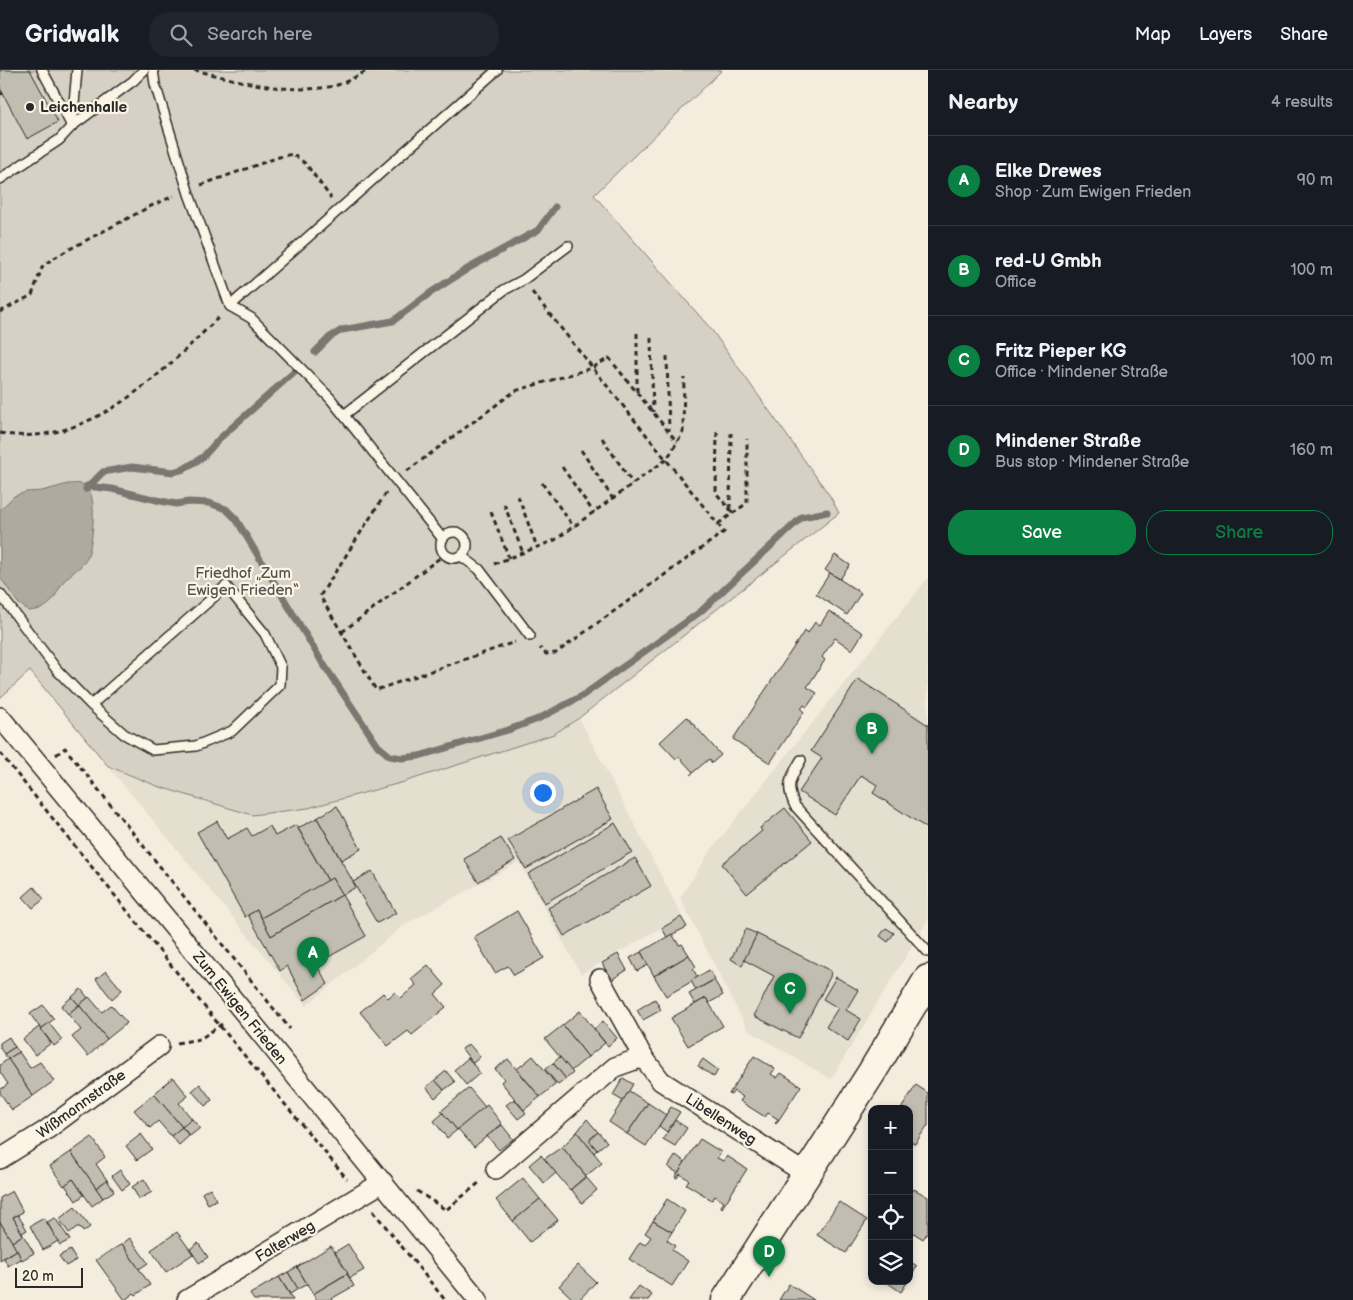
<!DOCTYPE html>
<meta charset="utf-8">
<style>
body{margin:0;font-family:"Balsamiq Sans",sans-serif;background:#20242c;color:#f1f3f6}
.controls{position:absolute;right:15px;bottom:15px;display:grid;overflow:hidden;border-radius:10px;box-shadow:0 2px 8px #0003}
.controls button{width:45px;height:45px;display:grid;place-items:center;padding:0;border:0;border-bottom:1px solid #363941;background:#171b24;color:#f1f3f6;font:25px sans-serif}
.scale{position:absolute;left:15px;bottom:12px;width:68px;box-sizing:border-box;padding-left:5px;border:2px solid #2b2b2b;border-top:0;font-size:14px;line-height:18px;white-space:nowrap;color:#2b2b2b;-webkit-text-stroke:4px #fcf5e5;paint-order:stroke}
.you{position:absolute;left:542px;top:722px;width:18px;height:18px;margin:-12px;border:4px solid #fff;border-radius:50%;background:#1a73e8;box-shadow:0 0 0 8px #1a73e833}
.badge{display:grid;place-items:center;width:32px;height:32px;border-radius:50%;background:#0b8043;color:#fff;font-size:16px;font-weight:700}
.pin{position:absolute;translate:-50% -41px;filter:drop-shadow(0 1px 2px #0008)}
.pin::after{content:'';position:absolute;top:26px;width:18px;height:15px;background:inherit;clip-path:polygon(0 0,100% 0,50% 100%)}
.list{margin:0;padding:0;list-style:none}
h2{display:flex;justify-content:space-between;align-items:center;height:65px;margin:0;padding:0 20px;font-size:21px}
h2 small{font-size:16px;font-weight:400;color:#9ea1a6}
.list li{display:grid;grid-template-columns:32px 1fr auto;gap:15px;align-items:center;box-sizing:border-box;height:90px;padding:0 20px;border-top:1px solid #363941}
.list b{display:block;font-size:19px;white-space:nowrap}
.list p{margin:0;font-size:16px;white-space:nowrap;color:#9ea1a6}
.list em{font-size:16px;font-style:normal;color:#9ea1a6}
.actions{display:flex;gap:10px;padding:15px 20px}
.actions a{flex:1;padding:11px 0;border:1px solid #0b8043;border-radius:20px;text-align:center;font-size:18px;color:#0b8043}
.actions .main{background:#0b8043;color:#fff}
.icon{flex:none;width:28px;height:28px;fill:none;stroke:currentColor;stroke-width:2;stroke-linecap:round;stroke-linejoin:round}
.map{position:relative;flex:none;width:928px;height:1230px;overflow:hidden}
header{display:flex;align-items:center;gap:30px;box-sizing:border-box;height:70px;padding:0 25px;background:#171b24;border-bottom:1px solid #363941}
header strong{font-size:24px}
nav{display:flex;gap:28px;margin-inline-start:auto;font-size:18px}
.search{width:350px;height:45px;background:#20242c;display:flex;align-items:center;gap:12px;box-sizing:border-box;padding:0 18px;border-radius:20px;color:#9ea1a6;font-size:19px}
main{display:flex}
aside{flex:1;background:#171b24}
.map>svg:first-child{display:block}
.built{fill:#e5dfd0}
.green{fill:#d6d1c4;stroke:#807e78}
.water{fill:#afaaa0;stroke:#7a7771}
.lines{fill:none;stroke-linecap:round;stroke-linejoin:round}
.stream{stroke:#7a7771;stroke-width:7}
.building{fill:#c2bdb1;stroke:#2b2b2b}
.service-casing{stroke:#2b2b2b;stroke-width:12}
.minor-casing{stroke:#2b2b2b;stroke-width:22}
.primary-casing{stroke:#2b2b2b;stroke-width:31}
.path{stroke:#2b2b2b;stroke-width:3;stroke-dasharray:5 4;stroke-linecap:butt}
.service{stroke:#fcf5e5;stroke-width:9}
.minor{stroke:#fcf5e5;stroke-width:19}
.primary{stroke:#fcf5e5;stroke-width:28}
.poi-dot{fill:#2b2b2b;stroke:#fcf5e5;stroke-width:2}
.labels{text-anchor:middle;stroke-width:4.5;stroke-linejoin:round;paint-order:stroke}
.poi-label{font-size:15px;font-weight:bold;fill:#2b2b2b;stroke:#fcf5e5;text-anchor:start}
.park-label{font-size:15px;fill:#565451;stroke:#fcf5e5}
.street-label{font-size:15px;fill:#2b2b2b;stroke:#fcf5e5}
</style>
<header>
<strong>Gridwalk</strong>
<div class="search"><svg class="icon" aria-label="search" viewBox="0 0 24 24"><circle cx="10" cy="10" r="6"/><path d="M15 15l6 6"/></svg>Search here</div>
<nav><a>Map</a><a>Layers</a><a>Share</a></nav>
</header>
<main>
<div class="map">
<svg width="928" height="1230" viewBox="0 0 928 1230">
<rect width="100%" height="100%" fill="#f4edde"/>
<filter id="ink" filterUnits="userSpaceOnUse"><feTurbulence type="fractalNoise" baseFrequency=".02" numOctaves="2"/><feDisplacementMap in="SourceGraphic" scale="10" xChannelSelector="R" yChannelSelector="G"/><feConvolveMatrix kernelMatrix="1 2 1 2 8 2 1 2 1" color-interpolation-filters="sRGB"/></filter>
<g filter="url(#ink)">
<g class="built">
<polygon points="928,508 928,850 831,1009 748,960 680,828 711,780"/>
<polygon points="579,648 682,846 581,904 519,792 404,855 306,936 108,696 157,716 380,718 404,712 554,664"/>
</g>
<polygon class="green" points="0,0 722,0 594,125 711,259 830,426 839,443 579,648 554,664 404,712 308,738 252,745 157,716 108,696 30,601 0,628"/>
<path class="water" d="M 68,414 C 74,414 81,412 86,416 C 98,423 93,478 86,490 C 81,498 71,503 64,511 C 59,517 56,527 50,533 C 44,539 37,540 29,541 L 18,533 L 0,507 L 0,440 L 14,426 L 26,422 L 42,421 Z"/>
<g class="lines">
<g class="stream">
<polyline points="315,282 330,267 342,260 393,251 430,223 469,198 538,160 555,137"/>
<polyline points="87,416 112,419 161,431 176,434 189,432 209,433 226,439 236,449 322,592 378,676 390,686 402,688 419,686 508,660 538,649 582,626 700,542 802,447 827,442"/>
<polyline points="86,419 103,402 132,397 173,402 184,399 203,387 220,368 293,303"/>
</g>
</g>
<g class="building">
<polygon points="0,0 30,0 58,52 27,69 0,18"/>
<polygon points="835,485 850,495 840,509 825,500"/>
<polygon points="830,503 861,523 847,545 816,524"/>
<polygon points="829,541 863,563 852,580 835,568 822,587 825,590 807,617 817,623 807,637 804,635 801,639 804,642 770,693 733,669 805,560 808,563 815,552 820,555"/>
<polygon points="858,609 928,655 928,759 873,723 877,715 861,705 835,745 799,722 822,688 811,681"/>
<polygon points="687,647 721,685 712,693 709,689 690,705 693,702 679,687 676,689 660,672"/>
<polygon points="596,719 613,749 526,799 508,770"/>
<polygon points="337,736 361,779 341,790 317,748"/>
<polygon points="785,738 812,771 747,824 722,794 762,761 760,758"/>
<polygon points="317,748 356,817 342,825 332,808 328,811 298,758"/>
<polygon points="217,751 227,769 247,758 252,766 270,756 275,766 296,755 328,811 261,848 257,840 245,847 197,762"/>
<polygon points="615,753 632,782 545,833 528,804"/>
<polygon points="501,768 515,790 478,812 464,789"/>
<polygon points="635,788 651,816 564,866 548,838"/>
<polygon points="372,801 396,843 377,853 353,812"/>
<polygon points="332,808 342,825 271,866 261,848"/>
<polygon points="34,817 44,829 33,838 23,827"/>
<polygon points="342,825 366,866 316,894 328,914 305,930 287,896 280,901 248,845 257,840 271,866"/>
<polygon points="517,841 544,888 514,905 508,896 495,903 474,867"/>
<polygon points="681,847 687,857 667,867 662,858"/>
<polygon points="886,858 894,863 888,872 880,866"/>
<polygon points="746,859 757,864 742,896 731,889"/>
<polygon points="672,864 679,875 682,874 689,885 654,906 641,882"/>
<polygon points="757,864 831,901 830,907 798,968 754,946 774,906 744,890"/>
<polygon points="641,882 648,895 637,901 630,888"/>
<polygon points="618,884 627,900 611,910 602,893"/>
<polygon points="689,885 696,897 693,899 698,908 666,926 654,906"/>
<polygon points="428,895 445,915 435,924 446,937 412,965 408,961 388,976 360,942 383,923 388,928 395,922 401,928 416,915 411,909"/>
<polygon points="709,900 715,909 696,920 691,911"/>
<polygon points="106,901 122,920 112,929 96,909"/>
<polygon points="836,907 858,920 846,940 861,949 848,971 826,957 838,938 823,929"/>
<polygon points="714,910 723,925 709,933 706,928 695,934 689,924"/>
<polygon points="81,919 88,928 79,935 72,927"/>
<polygon points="72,927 79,935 68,944 61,936"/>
<polygon points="89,927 102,942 111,935 127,953 107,969 79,935"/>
<polygon points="706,928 723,956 688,976 671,948"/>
<polygon points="655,929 661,940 643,950 637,940"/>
<polygon points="43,935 54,949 41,959 30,944"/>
<polygon points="79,935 107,969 88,986 72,967 81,960 68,944"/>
<polygon points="580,941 605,973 588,987 563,955"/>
<polygon points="603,951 617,968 608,976 594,959"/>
<polygon points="49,953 62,970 54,976 41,959"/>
<polygon points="563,955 588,987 571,1001 545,969"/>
<polygon points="39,957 51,973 35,985 23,969"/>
<polygon points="9,967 15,977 4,984 0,978 0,973"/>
<polygon points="469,974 480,987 473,993 462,979"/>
<polygon points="15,977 19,982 8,989 4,984"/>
<polygon points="19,982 30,998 40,992 54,1011 33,1026 8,989"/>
<polygon points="533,986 556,1014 540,1027 517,999"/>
<polygon points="754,986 775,999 771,1004 777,1008 781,1003 801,1016 776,1054 775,1053 778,1049 768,1043 765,1047 740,1031 743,1027 734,1021 731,1025 729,1024"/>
<polygon points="560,987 573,1003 566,1009 553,993"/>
<polygon points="468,988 480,1003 466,1015 454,1000"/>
<polygon points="8,989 33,1026 12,1040 0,1023 0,1020 8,1014 0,1002 0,995"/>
<polygon points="508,989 540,1027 524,1040 501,1012 504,1009 495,999"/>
<polygon points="703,989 718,1000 714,1007 698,996"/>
<polygon points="553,993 566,1009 558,1015 545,999"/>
<polygon points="446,1001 455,1012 444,1020 435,1010"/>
<polygon points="173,1007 188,1026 179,1033 192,1049 182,1057 154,1024"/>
<polygon points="623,1008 633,1014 623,1031 613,1025"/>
<polygon points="435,1010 444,1020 435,1028 426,1017"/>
<polygon points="200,1014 212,1030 205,1036 192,1021"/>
<polygon points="916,1015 928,1023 928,1056 927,1056 915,1074 909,1070 909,1039 901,1039"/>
<polygon points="469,1018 485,1037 457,1060 441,1041"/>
<polygon points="629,1021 648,1033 627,1064 609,1052"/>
<polygon points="154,1024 182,1057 171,1066 158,1051 150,1058 134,1040"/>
<polygon points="514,1029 526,1043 518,1049 506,1035"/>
<polygon points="648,1033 666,1045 646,1076 627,1064"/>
<polygon points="487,1035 502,1054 474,1077 458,1059"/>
<polygon points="671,1037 680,1042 667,1062 659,1056"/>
<polygon points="443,1043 457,1060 447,1068 434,1051"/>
<polygon points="192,1049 200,1058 190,1066 182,1057"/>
<polygon points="587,1049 598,1062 589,1070 597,1080 594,1083 577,1062"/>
<polygon points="675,1050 687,1058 675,1076 663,1069"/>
<polygon points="502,1055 513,1069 499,1080 487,1066"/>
<polygon points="182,1057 189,1066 179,1075 171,1066"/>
<polygon points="577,1062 602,1093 586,1106 562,1077"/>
<polygon points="598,1062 607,1072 597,1080 589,1070"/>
<polygon points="141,1064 152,1079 137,1090 126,1076"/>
<polygon points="92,1067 105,1087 96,1094 107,1110 96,1118 71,1082"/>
<polygon points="700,1069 721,1082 717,1088 723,1091 727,1086 747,1099 722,1138 721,1136 724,1132 715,1126 712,1130 686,1114 689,1110 680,1104 677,1108 675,1107"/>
<polygon points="562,1077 586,1106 570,1120 544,1089"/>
<polygon points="71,1082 103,1128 92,1136 73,1109 64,1116 50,1096"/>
<polygon points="541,1085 556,1103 544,1113 529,1095"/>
<polygon points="676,1085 685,1092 678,1103 668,1097"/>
<polygon points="120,1100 130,1114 122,1120 112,1106"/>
<polygon points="586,1107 597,1120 582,1133 571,1119"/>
<polygon points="523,1108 540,1129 513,1151 496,1130"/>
<polygon points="73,1109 84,1125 76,1131 65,1115"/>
<polygon points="144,1109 152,1122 139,1129 132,1117"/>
<polygon points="107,1110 114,1121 103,1128 96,1118"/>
<polygon points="210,1118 216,1130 208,1134 202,1123"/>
<polygon points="914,1119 928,1127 928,1162 923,1169 909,1160 909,1127"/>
<polygon points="12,1121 23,1142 13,1147 23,1165 12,1172 0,1152 0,1128"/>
<polygon points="540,1129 558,1150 530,1172 513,1151"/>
<polygon points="667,1129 685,1141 672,1162 653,1151"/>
<polygon points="839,1132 867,1150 846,1183 817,1165"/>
<polygon points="75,1137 90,1157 83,1162 80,1157 77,1157 69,1163 59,1149"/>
<polygon points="18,1145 27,1160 22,1163 13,1147"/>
<polygon points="44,1148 58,1171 43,1180 30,1156"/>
<polygon points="55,1148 70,1170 60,1175 47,1152"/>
<polygon points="653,1151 672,1162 667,1170 675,1176 672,1180 688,1191 672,1216 629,1189 640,1172 645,1175 651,1167 645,1163"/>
<polygon points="0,1152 17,1180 0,1190"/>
<polygon points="177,1162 193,1184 166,1202 151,1180"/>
<polygon points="23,1165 34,1183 22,1190 12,1172"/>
<polygon points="130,1168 148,1193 139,1199 122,1174"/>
<polygon points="198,1173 208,1187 199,1193 190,1179"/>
<polygon points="122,1174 150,1215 136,1225 134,1223 125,1230 96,1190"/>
<polygon points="348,1174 364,1200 350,1208 335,1182"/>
<polygon points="331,1176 348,1203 313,1224 297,1197"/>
<polygon points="17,1180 21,1189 8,1196 4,1188"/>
<polygon points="70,1180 76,1190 66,1196 59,1186"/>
<polygon points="909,1191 917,1196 909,1209"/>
<polygon points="578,1195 596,1212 579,1230 574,1230 559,1216"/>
<polygon points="297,1197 307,1214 298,1219 288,1202"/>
<polygon points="288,1202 298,1219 290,1224 279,1207"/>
<polygon points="347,1204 354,1216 329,1230 317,1230 313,1224"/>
<polygon points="279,1207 293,1230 254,1230 250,1224"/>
<polygon points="885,1211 908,1211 901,1222"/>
<polygon points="789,1214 814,1230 779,1230"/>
<polygon points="639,1216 652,1225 648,1230 629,1230"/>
</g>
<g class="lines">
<defs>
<g id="service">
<polyline points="42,0 72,56"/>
<polyline points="153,0 155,14 189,124 230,236 251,248 330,328 442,468"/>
<polyline points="72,56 77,0"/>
<polyline points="0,109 59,70 72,56 133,11 144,0"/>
<polyline points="230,236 497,0"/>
<polyline points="344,345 504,220 523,210 568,176"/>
<circle cx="454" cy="475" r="13"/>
<polyline points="461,486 479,499 530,566"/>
<polyline points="0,524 57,600 91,635 124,664 153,680 196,676 232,661 280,615 281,597 265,564 226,516 91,635"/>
<path d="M 801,690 C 790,709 785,715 795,736 L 928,882"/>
</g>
<g id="minor">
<polyline points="0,647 241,939 478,1230"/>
<polyline points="600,909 643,987 661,1011 806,1104"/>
<polyline points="0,1089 45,1061 159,976"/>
<polyline points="496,1099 615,997 643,987"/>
<polyline points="187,1230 383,1112"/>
</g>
<polyline id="primary" points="726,1230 872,1002 928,909"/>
</defs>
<use href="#service" class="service-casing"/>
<use href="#minor" class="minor-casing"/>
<use href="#primary" class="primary-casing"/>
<g class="path">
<path d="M 194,0 C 240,11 287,25 334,16 C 346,13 358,5 369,0"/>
<polyline points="0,24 3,23"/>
<polyline points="201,115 279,87 293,84 306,94 331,128"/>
<polyline points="532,222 724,462 556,583 546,584 540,578"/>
<polyline points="0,242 32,225 43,195 66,181 151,136 174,126"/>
<polyline points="651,268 653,342"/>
<polyline points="667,286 669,361"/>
<polyline points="637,322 637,261"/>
<polyline points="717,362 716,423 733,443"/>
<path d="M 0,363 C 88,380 162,303 219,247"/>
<polyline points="602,368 633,414"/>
<polyline points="581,380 613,429"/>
<polyline points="562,397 594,443"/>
<polyline points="407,401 515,321 592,298 609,288 677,372"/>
<polyline points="542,413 574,457"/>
<polyline points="386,423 320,526 376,620 515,572"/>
<polyline points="518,426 537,477"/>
<polyline points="504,434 523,483"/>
<polyline points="730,439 731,363"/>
<polyline points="491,442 509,488"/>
<polyline points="718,454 747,433 747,369"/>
<polyline points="494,494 555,470 667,389 683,362 684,308"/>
<polyline points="342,562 445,484"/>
<polyline points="0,683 220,956 347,1109"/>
<polyline points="56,685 65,678 290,959"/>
<polyline points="177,973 200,969 225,952"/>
<polyline points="417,1121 446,1140 480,1112"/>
<polyline points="373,1141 445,1230"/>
</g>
<use href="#service" class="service"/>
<use href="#minor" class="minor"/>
<use href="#primary" class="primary"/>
</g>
</g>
<circle class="poi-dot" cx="30" cy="37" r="5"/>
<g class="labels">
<g class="poi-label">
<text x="40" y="42">Leichenhalle</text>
</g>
<g class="park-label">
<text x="243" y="508">Friedhof „Zum<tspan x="243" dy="17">Ewigen Frieden“</tspan></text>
</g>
<g class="street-label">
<text transform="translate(240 938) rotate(51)" y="5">Zum Ewigen Frieden</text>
<text transform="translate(81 1034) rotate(-36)" y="5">Wißmannstraße</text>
<text transform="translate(721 1049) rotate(33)" y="5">Libellenweg</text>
<text transform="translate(285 1171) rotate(-31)" y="5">Falterweg</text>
</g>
</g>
</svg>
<div class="controls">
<button>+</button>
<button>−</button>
<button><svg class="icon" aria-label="locate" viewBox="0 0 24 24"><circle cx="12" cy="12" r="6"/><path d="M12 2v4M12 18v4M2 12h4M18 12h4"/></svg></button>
<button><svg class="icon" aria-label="layers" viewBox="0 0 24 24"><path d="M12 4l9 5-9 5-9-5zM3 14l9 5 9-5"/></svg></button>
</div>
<div class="scale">20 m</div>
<div class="you"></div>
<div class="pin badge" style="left:313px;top:908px">A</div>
<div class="pin badge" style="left:872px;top:684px">B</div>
<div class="pin badge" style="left:790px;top:944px">C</div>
<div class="pin badge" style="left:769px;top:1207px">D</div>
</div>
<aside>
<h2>Nearby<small>4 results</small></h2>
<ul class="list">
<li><span class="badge">A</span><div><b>Elke Drewes</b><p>Shop · Zum Ewigen Frieden</p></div><em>90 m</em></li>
<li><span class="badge">B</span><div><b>red-U Gmbh</b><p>Office</p></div><em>100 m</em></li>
<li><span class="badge">C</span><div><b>Fritz Pieper KG</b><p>Office · Mindener Straße</p></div><em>100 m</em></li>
<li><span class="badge">D</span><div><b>Mindener Straße</b><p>Bus stop · Mindener Straße</p></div><em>160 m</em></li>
</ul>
<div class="actions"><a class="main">Save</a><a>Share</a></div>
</aside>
</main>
